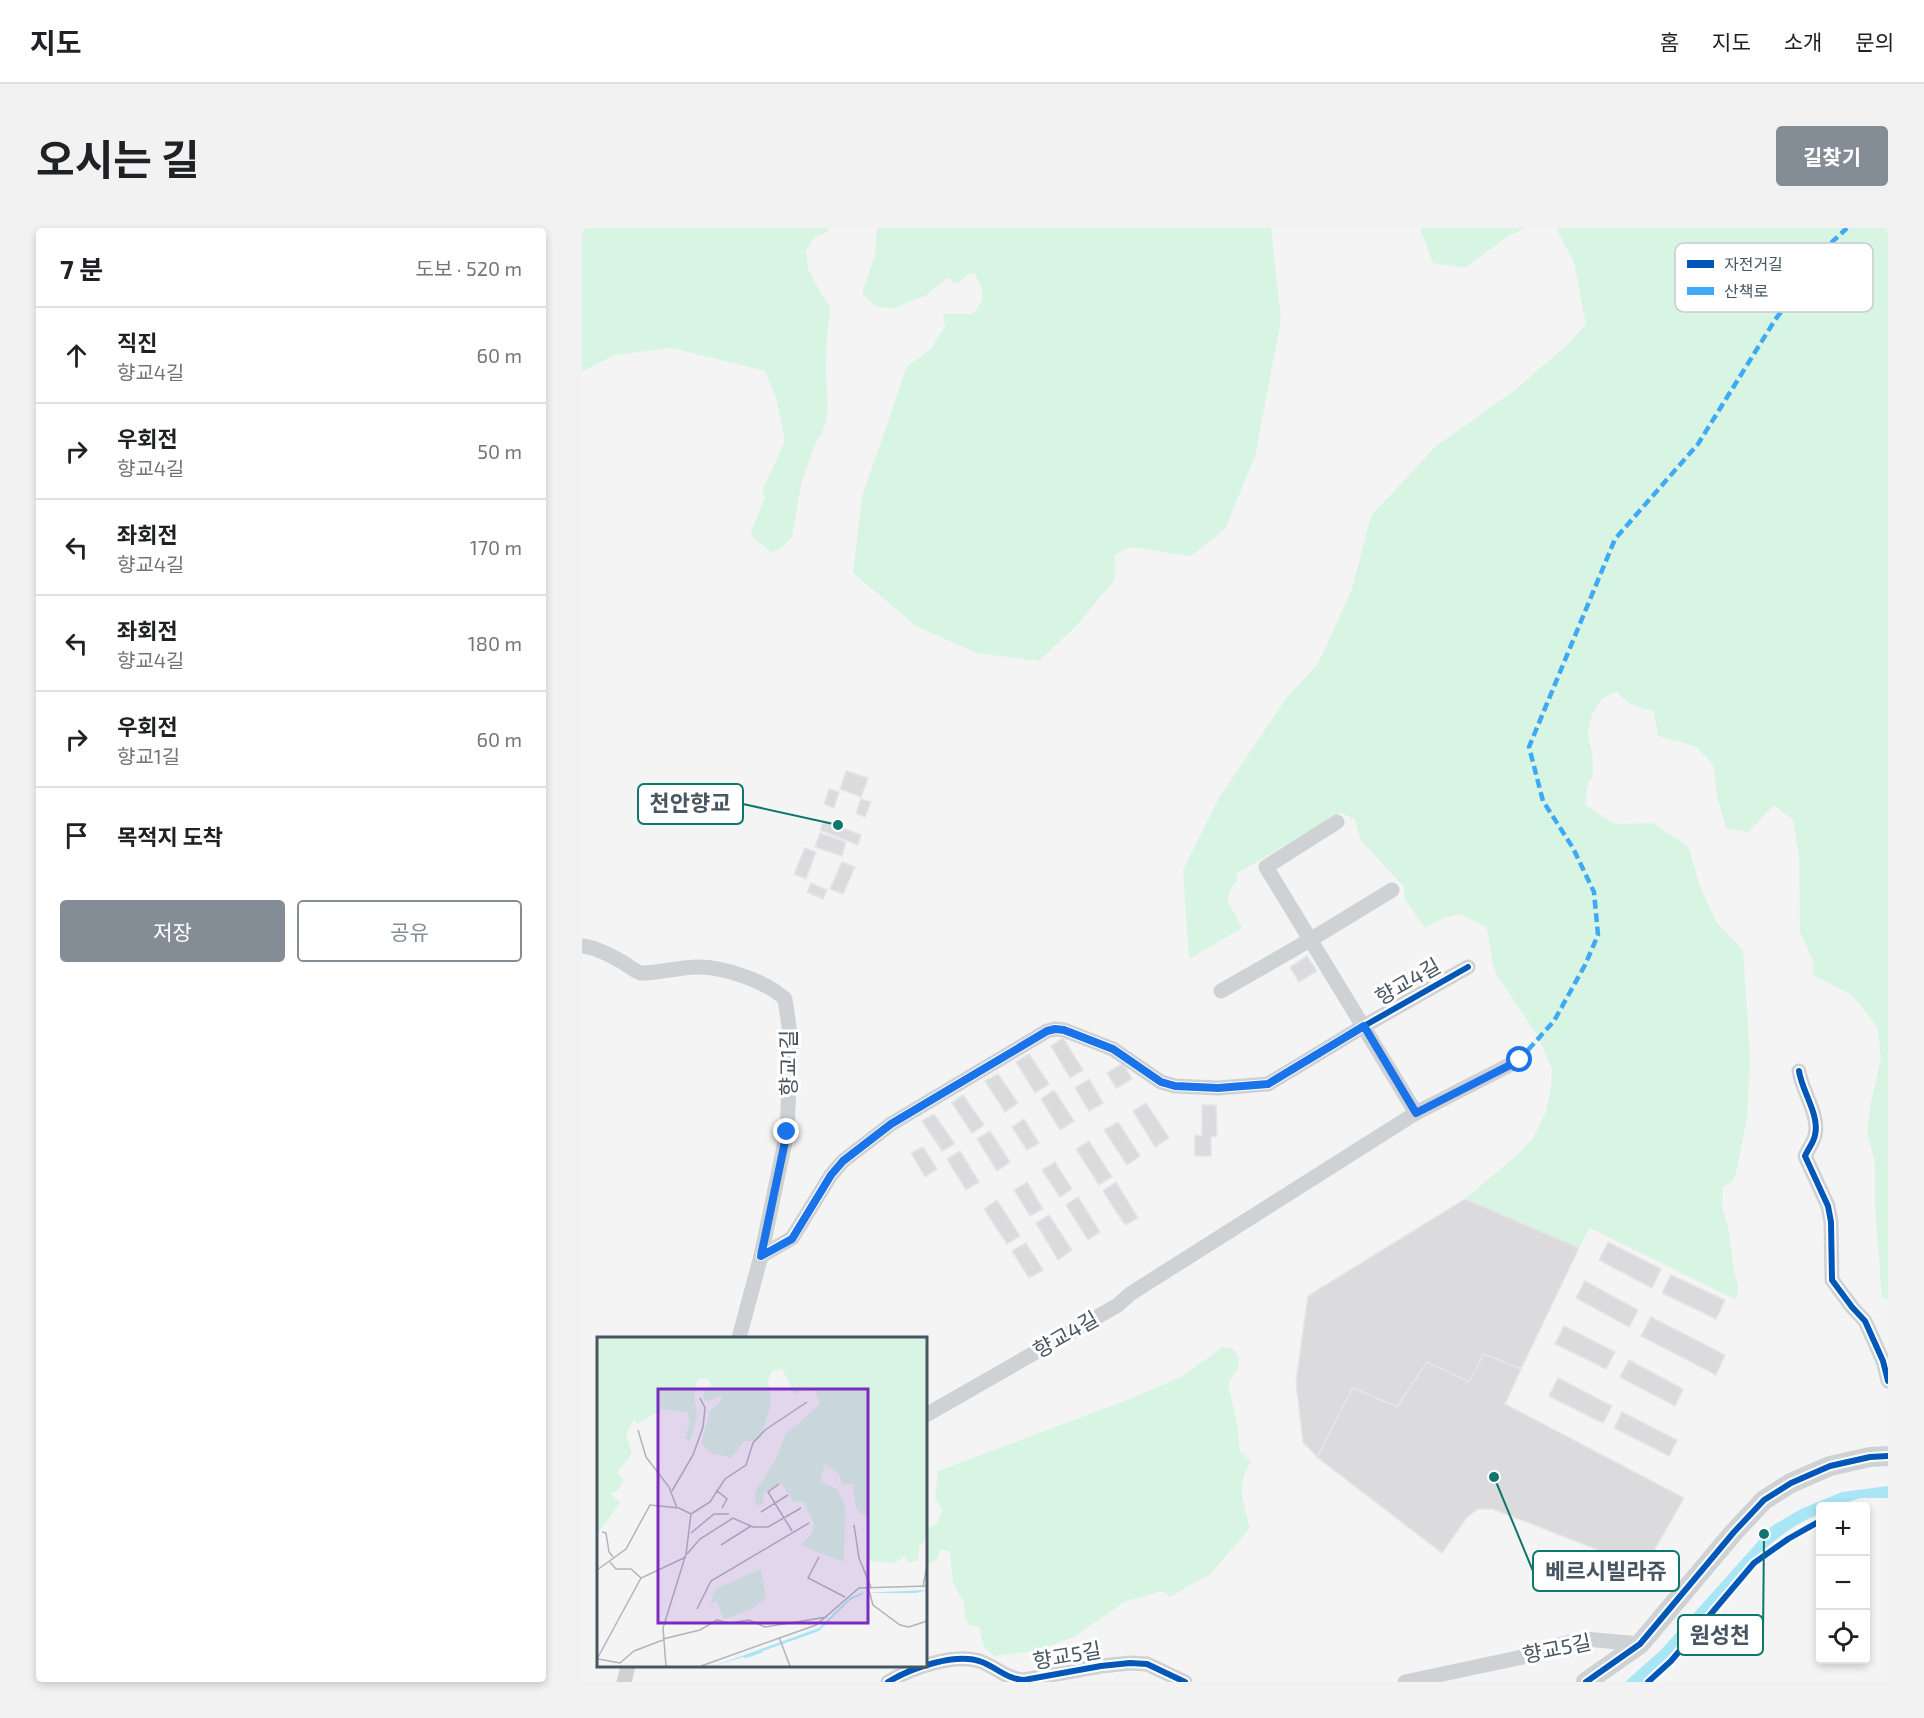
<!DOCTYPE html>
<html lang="ko">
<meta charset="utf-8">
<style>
body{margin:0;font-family:"Exo 2","Noto Sans KR",sans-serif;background:#f2f2f2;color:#202124}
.controls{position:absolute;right:18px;bottom:18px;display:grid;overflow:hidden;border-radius:6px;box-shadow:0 3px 9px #0003}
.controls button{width:54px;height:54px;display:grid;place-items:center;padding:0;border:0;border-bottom:2px solid #e0e0e0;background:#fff;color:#202124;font:30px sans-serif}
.stop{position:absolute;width:18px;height:18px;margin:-14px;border:4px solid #1a73e8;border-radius:50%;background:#fff}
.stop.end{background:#1a73e8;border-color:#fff;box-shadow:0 2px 6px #0008}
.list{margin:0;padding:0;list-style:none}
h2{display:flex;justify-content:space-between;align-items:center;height:78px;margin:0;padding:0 24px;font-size:26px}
h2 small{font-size:20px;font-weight:400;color:#757577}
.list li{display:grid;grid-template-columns:39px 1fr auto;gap:18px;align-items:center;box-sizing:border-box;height:96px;padding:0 24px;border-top:2px solid #e0e0e0}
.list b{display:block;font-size:22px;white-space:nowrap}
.list p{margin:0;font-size:20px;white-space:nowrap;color:#757577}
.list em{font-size:20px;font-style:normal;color:#757577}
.actions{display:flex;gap:12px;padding:18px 24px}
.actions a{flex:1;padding:14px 0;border:2px solid #848d96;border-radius:6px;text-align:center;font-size:21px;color:#848d96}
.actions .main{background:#848d96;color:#fff}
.icon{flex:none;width:33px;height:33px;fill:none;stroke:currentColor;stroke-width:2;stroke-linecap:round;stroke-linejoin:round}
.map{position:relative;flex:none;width:1306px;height:1454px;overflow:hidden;border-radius:6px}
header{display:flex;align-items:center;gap:36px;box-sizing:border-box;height:84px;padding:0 30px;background:#fff;border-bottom:2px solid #e0e0e0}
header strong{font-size:28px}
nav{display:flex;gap:33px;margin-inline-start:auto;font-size:21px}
.intro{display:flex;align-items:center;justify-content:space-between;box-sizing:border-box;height:144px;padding:0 36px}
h1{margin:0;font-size:42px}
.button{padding:15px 27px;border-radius:6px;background:#848d96;color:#fff;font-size:21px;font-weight:700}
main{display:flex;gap:36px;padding:0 36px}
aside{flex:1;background:#fff;border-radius:6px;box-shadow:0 3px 9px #0003}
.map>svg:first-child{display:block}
.green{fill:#d7f5e2}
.water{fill:#a8e5f5}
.building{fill:#dbdbde;stroke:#e5e5e6;stroke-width:1.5}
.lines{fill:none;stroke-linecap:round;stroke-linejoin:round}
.minor{stroke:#cfd2d5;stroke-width:15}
.tertiary{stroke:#cfd2d5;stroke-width:20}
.quiet{stroke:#3fa9f5;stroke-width:4.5;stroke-dasharray:9 4.5;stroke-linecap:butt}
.cycleway-casing{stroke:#fff;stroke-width:10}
.cycleway{stroke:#0057b8;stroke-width:6}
.route{stroke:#1a73e8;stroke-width:8}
.labels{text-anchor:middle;stroke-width:6;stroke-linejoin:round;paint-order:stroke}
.street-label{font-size:21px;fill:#485663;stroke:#fff}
.inset-river{fill:none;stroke:#a8e5f5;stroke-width:3}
.inset-road{fill:none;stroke:#afb5ba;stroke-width:1.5}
.view{fill:#7b2cbf;fill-opacity:0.15;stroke:#7b2cbf;stroke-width:3}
.inset-edge{fill:none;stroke:#485663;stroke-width:3}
.key{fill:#fff;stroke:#c8ccd0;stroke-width:1.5}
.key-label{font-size:16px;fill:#485663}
.leader{fill:none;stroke:#0f766e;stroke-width:2}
.callout-dot{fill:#0f766e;stroke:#fff;stroke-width:2}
.callout{fill:#fff;stroke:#0f766e;stroke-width:2}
.callout-label{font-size:22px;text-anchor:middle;font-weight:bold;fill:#485663}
</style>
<header>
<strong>지도</strong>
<nav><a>홈</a><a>지도</a><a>소개</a><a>문의</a></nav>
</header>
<div class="intro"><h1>오시는 길</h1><a class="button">길찾기</a></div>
<main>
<aside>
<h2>7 분<small>도보 · 520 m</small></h2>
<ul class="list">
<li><svg class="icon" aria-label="ahead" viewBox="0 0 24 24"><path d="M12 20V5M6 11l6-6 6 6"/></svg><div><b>직진</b><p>향교4길</p></div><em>60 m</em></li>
<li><svg class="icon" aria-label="right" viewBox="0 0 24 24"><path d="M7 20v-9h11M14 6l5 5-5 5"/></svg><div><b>우회전</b><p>향교4길</p></div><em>50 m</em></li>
<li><svg class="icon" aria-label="left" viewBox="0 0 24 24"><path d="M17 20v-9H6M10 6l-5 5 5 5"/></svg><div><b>좌회전</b><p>향교4길</p></div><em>170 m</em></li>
<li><svg class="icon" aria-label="left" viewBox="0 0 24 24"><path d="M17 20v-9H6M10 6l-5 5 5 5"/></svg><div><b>좌회전</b><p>향교4길</p></div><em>180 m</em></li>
<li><svg class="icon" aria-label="right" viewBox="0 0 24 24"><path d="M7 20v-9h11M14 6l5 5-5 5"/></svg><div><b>우회전</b><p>향교1길</p></div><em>60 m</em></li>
<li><svg class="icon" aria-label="arrive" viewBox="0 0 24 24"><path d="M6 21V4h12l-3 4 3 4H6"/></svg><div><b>목적지 도착</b></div></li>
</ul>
<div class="actions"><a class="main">저장</a><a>공유</a></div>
</aside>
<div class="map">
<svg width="1306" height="1454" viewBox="0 0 1306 1454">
<rect width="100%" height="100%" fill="#f4f4f4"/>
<g class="green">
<path d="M 0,0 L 247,0 L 246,4 L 232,9 L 224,23 L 226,41 L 239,66 L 249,80 C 245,100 244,120 244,141 C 243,164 252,193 234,213 L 219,256 L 210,309 L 197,322 L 189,324 L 174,312 L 168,306 L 183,269 L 180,263 L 203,213 L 194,169 L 183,143 L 90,120 L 32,127 L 0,144 Z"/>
<path d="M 295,0 L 689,0 L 699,92 L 673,228 L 643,301 L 609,328 L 548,319 L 533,327 L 533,351 L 494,398 L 457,433 L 395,425 L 334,398 L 271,345 L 280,269 L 325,138 L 348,122 L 363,99 L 361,86 L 391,86 C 405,69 402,65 393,46 L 387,45 L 377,55 L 372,55 L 365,50 L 343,68 L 333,71 L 314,80 L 295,79 L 280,66 L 293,27 Z"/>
<polygon points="838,0 944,0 928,7 882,40 851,35"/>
<path d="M 974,0 L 1306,0 L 1306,1072 L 1300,1070 L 1293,978 L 1293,934 L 1285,906 L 1289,874 L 1299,831 L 1296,800 L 1270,767 L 1231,747 L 1231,733 L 1218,704 L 1217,628 L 1211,592 L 1192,577 L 1166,604 L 1144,600 L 1136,572 L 1131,536 L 1113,518 L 1076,508 L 1072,483 C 1056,480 1046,477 1035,464 C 1016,467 1008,488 1006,505 C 1006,511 1009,518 1010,524 C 1011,532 1011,541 1011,549 L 1006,554 L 1003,577 L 1033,596 L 1070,595 L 1106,618 L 1118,658 L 1134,694 L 1161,722 L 1168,829 L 1165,890 L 1154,945 L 1150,954 L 1141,959 L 1140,979 L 1146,998 L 1152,1042 L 1156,1059 L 1154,1072 L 1008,1000 L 997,1020 L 883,971 L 934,928 L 951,910 L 964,884 L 969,860 L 970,840 L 955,807 L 915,747 C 908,732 909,715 904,699 L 878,686 L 861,690 L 843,700 L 822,670 L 822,659 L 783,617 L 778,610 L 773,591 L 759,585 L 654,646 L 655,653 L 650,659 L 645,672 L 660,700 L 607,731 L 601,642 L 637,570 L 705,469 L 736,436 L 770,361 L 789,288 L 853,219 L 933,162 L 986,116 L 1004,96 L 992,34 Z"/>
<path d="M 641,1119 L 649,1120 L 657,1129 L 656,1140 L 646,1156 L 655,1195 L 658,1224 L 669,1233 C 653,1261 661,1272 668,1300 L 629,1345 L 588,1369 L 580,1363 L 542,1374 L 492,1409 L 454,1423 L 412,1428 L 402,1419 L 397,1398 L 388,1398 L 383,1388 L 382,1375 L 371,1355 L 368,1324 L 358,1321 L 355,1331 L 346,1337 L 344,1336 L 344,1302 L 355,1295 L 361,1282 L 353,1271 L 356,1243 L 545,1172 L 601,1148 Z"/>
</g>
<path class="water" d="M 1306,1258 L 1306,1270 L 1278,1270 L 1254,1278 L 1238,1278 L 1238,1285 C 1229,1290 1219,1294 1210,1300 C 1166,1329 1135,1374 1103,1415 C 1092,1429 1077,1441 1064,1454 L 1043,1454 L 1079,1422 L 1190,1298 L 1219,1281 L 1260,1264 Z"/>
<g class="building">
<polygon points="264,543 286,550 279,569 258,561"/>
<polygon points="247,561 257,564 252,580 242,576"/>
<polygon points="279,571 289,574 283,589 274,585"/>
<polygon points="242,593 279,607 276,617 238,602"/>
<polygon points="238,605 264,614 260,628 233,619"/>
<polygon points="223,620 234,624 224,651 212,646"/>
<polygon points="260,634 273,639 261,666 248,661"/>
<polygon points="229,655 245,662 241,671 225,664"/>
<polygon points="725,728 735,743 717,754 708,739"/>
<polygon points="481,810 501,842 488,850 469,818"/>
<polygon points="447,826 467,856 453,865 434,834"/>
<polygon points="541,835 550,851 534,860 525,845"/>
<polygon points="416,846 436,875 423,884 403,853"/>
<polygon points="507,851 521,875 507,883 493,860"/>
<polygon points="472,862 492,893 478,902 459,871"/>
<polygon points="381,867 402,897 390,905 370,875"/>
<polygon points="564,875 587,910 573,919 551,883"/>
<polygon points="620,877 634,877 635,908 629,909 629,928 613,928 613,907 620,908"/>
<polygon points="352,886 373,916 360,923 340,893"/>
<polygon points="442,891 457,915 445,922 430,899"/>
<polygon points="536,894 558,928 545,937 522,902"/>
<polygon points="408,903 428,934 415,943 395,911"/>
<polygon points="507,913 530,949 517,957 494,921"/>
<polygon points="341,919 355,941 343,949 329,925"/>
<polygon points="378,923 397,954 384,962 365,931"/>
<polygon points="473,934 490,961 478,969 460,942"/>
<polygon points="445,954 461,981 448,988 432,962"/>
<polygon points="534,954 556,990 543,997 521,963"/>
<polygon points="496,969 518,1004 506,1012 484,977"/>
<polygon points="883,971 997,1020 939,1141 902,1126 887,1154 845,1134 815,1179 771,1160 735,1229 721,1214 714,1154 726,1068"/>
<polygon points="415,972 438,1008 425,1016 402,981"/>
<polygon points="467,987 490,1022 476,1032 454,995"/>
<polygon points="1026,1014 1079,1041 1070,1060 1017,1032"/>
<polygon points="444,1015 461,1042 447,1050 430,1023"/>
<polygon points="1089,1047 1143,1072 1134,1091 1080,1065"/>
<polygon points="1003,1053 1056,1082 1047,1099 994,1070"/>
<polygon points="1069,1089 1143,1127 1134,1147 1059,1108"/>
<polygon points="982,1098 1033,1124 1024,1141 973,1116"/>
<polygon points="902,1126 939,1141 923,1176 1102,1270 1063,1338 1055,1337 911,1281 896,1281 885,1289 860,1325 735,1229 771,1160 815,1179 845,1134 887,1154"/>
<polygon points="1047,1132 1101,1161 1093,1178 1038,1149"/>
<polygon points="976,1150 1030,1178 1021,1195 967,1168"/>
<polygon points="1040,1184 1095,1212 1087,1228 1032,1200"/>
</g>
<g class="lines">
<g class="minor">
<polyline points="755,594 684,639 834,885"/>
<path d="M 0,718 C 14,719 30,728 42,735 C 48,739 52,743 59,745 C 78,745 97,739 116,739 C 142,739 184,753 203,771 L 209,812 L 205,904 L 179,1028 L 157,1110"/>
<polyline points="639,763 728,712 810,662"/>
<path d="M 1217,843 C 1220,864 1238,887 1233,907 C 1232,914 1226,921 1223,928 L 1246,978 L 1249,994 L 1250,1052 L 1270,1079 L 1283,1093 L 1301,1133 L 1306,1153"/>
<polyline points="179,1028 210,1010 249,947 261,933 309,896 465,803 473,801 482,802 531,821 579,854 593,858 636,860 686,856 782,798 886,739"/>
<polyline points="344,1187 536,1077 548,1066 834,885 937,832"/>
<polyline points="42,1454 46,1438"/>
<path d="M 306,1454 C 329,1440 374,1424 400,1434 C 415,1440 425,1451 442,1452 L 519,1438 L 548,1435 L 565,1436 L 603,1454"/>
<polyline points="823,1454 945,1428 971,1418 1003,1411 1058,1416"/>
</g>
<polyline class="tertiary" points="1004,1454 1058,1416 1152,1304 1182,1272 1209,1255 1248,1238 1288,1229 1306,1228"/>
<polyline class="quiet" points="937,832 972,793 1003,737 1016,707 1012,664 991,620 961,573 947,519 1033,311 1116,216 1193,92 1249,15 1265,0"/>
<defs>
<g id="cycleway">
<path d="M 1217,843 C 1220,864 1238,887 1233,907 C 1232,914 1226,921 1223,928 L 1246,978 L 1249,994 L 1250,1052 L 1270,1079 L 1283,1093 L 1301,1133 L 1306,1153"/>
<polyline points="179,1028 210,1010 249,947 261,933 309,896 465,803 473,801 482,802 531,821 579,854 593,858 636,860 686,856 782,798 886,739"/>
<path d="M 306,1454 C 329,1440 374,1424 400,1434 C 415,1440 425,1451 442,1452 L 519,1438 L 548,1435 L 565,1436 L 603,1454"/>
<polyline points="1004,1454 1058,1416 1152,1304 1182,1272 1209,1255 1248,1238 1288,1229 1306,1228"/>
<polyline points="1066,1454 1089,1433 1172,1335 1206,1311 1238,1293"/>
</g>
</defs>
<use href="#cycleway" class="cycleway-casing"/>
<use href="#cycleway" class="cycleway"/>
</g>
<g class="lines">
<polyline class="route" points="205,904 179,1028 210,1011 249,947 261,933 309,896 465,803 473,801 482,802 531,821 579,854 593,858 636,860 686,856 782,798 834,885 938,832"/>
</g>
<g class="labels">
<g class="street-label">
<text transform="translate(826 754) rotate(-30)" y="7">향교4길</text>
<text transform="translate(207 835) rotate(-90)" y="7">향교1길</text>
<text transform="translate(484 1107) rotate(-30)" y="7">향교4길</text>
<text transform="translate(975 1421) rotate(-12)" y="7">향교5길</text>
<text transform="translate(485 1428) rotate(-10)" y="7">향교5길</text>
</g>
</g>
<g transform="translate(15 1109)">
<rect width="330" height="330" fill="#f4f4f4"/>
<path d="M 0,1 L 330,1 L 330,201 L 322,209 L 321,224 L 311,225 L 307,219 L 298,226 L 270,224 L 270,181 L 259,172 L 256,147 L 245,148 L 243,138 L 228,126 L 223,145 L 239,151 L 248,168 L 247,225 L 203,208 L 214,198 L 217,187 L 207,164 L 197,165 L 184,146 L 166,156 L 167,165 L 159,170 L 158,155 L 179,122 L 188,98 L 223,67 L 217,50 L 198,57 L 185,32 L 175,34 L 171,44 L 174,66 L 164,100 L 159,104 L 147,104 L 134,121 L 115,116 L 104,107 L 113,74 L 125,63 L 123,59 L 111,64 L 106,62 L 108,52 L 114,48 L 111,42 L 101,42 L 97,55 L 100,81 L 93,104 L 88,101 L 93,86 L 90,75 L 66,72 L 40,87 L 37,82 L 29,97 L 35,116 L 20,136 L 27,143 L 21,153 L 13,156 L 23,166 L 0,198 ZM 164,232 L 169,261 L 155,272 L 127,282 L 120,265 L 114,266 L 118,252 Z" fill="#d7f5e2"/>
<path d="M 330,253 L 319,256 L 267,256 L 252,264 L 222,294 L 169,313 L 117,329 L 222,291 L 253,261 L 264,256 Z" fill="#a8e5f5"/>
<path class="inset-river" d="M 147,320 L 165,314"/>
<path class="inset-road" d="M 41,93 L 49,120 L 72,150 L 80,171M 182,147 L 171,155 L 195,194M 119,153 L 130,162 L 125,171M 75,154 L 96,118 L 106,90 L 108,71 L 103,61M 164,175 L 191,158M 94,177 L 113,165 L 128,142 L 149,128 L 156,106 L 168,93 L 210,65M 257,188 L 262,221 L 274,250M 5,195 L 9,196 L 12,215 L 16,220M 94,196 L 117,177 L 132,177M 124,208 L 154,189M 90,217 L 103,202 L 136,181 L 156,190 L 171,190 L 204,171M 222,220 L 211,241 L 248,260M 13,225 L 19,232 L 34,232 L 44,241M 0,233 L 29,212 L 53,168 L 82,171 L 94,177M 271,250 L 276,268 L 303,288 L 312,290 L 330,284M 326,250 L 330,228M 100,272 L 114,244 L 212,186M 182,300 L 193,329M 66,302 L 103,293 L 120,283 L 132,286 L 152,283 L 168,290 L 230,280M 0,322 L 44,241 L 89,220M 1,322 L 23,326 L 37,314 L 66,303M 69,329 L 66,291 L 89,217 L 94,177M 104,329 L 219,288 L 262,251 L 330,249"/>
<path class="view" d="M 61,52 L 271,52 L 271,286 L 61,286 Z"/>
<rect width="330" height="330" class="inset-edge"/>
</g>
<rect x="1093" y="15" width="198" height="69" rx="9" class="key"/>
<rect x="1105" y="32" width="27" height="8" fill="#0057b8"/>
<rect x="1105" y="59" width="27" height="8" fill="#3fa9f5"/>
<g class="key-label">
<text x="1142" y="42">자전거길</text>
<text x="1142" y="69">산책로</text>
</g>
<path class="leader" d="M256 597L161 576M912 1249L951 1343M1182 1306L1181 1407"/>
<g class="callout-dot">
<circle cx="256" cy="597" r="6"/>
<circle cx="912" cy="1249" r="6"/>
<circle cx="1182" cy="1306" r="6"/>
</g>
<g class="callout">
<rect x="56" y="556" width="105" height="40" rx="6"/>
<rect x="951" y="1323" width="146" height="40" rx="6"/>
<rect x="1096" y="1387" width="85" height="40" rx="6"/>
</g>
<g class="callout-label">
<text x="108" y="583">천안향교</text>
<text x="1024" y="1351">베르시빌라쥬</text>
<text x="1138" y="1415">원성천</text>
</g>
</svg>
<div class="controls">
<button>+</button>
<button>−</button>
<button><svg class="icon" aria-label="locate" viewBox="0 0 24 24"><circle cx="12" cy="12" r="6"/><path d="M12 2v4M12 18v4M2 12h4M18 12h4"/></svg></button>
</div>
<div class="stop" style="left:938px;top:832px"></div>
<div class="stop end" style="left:205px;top:904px"></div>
</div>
</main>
